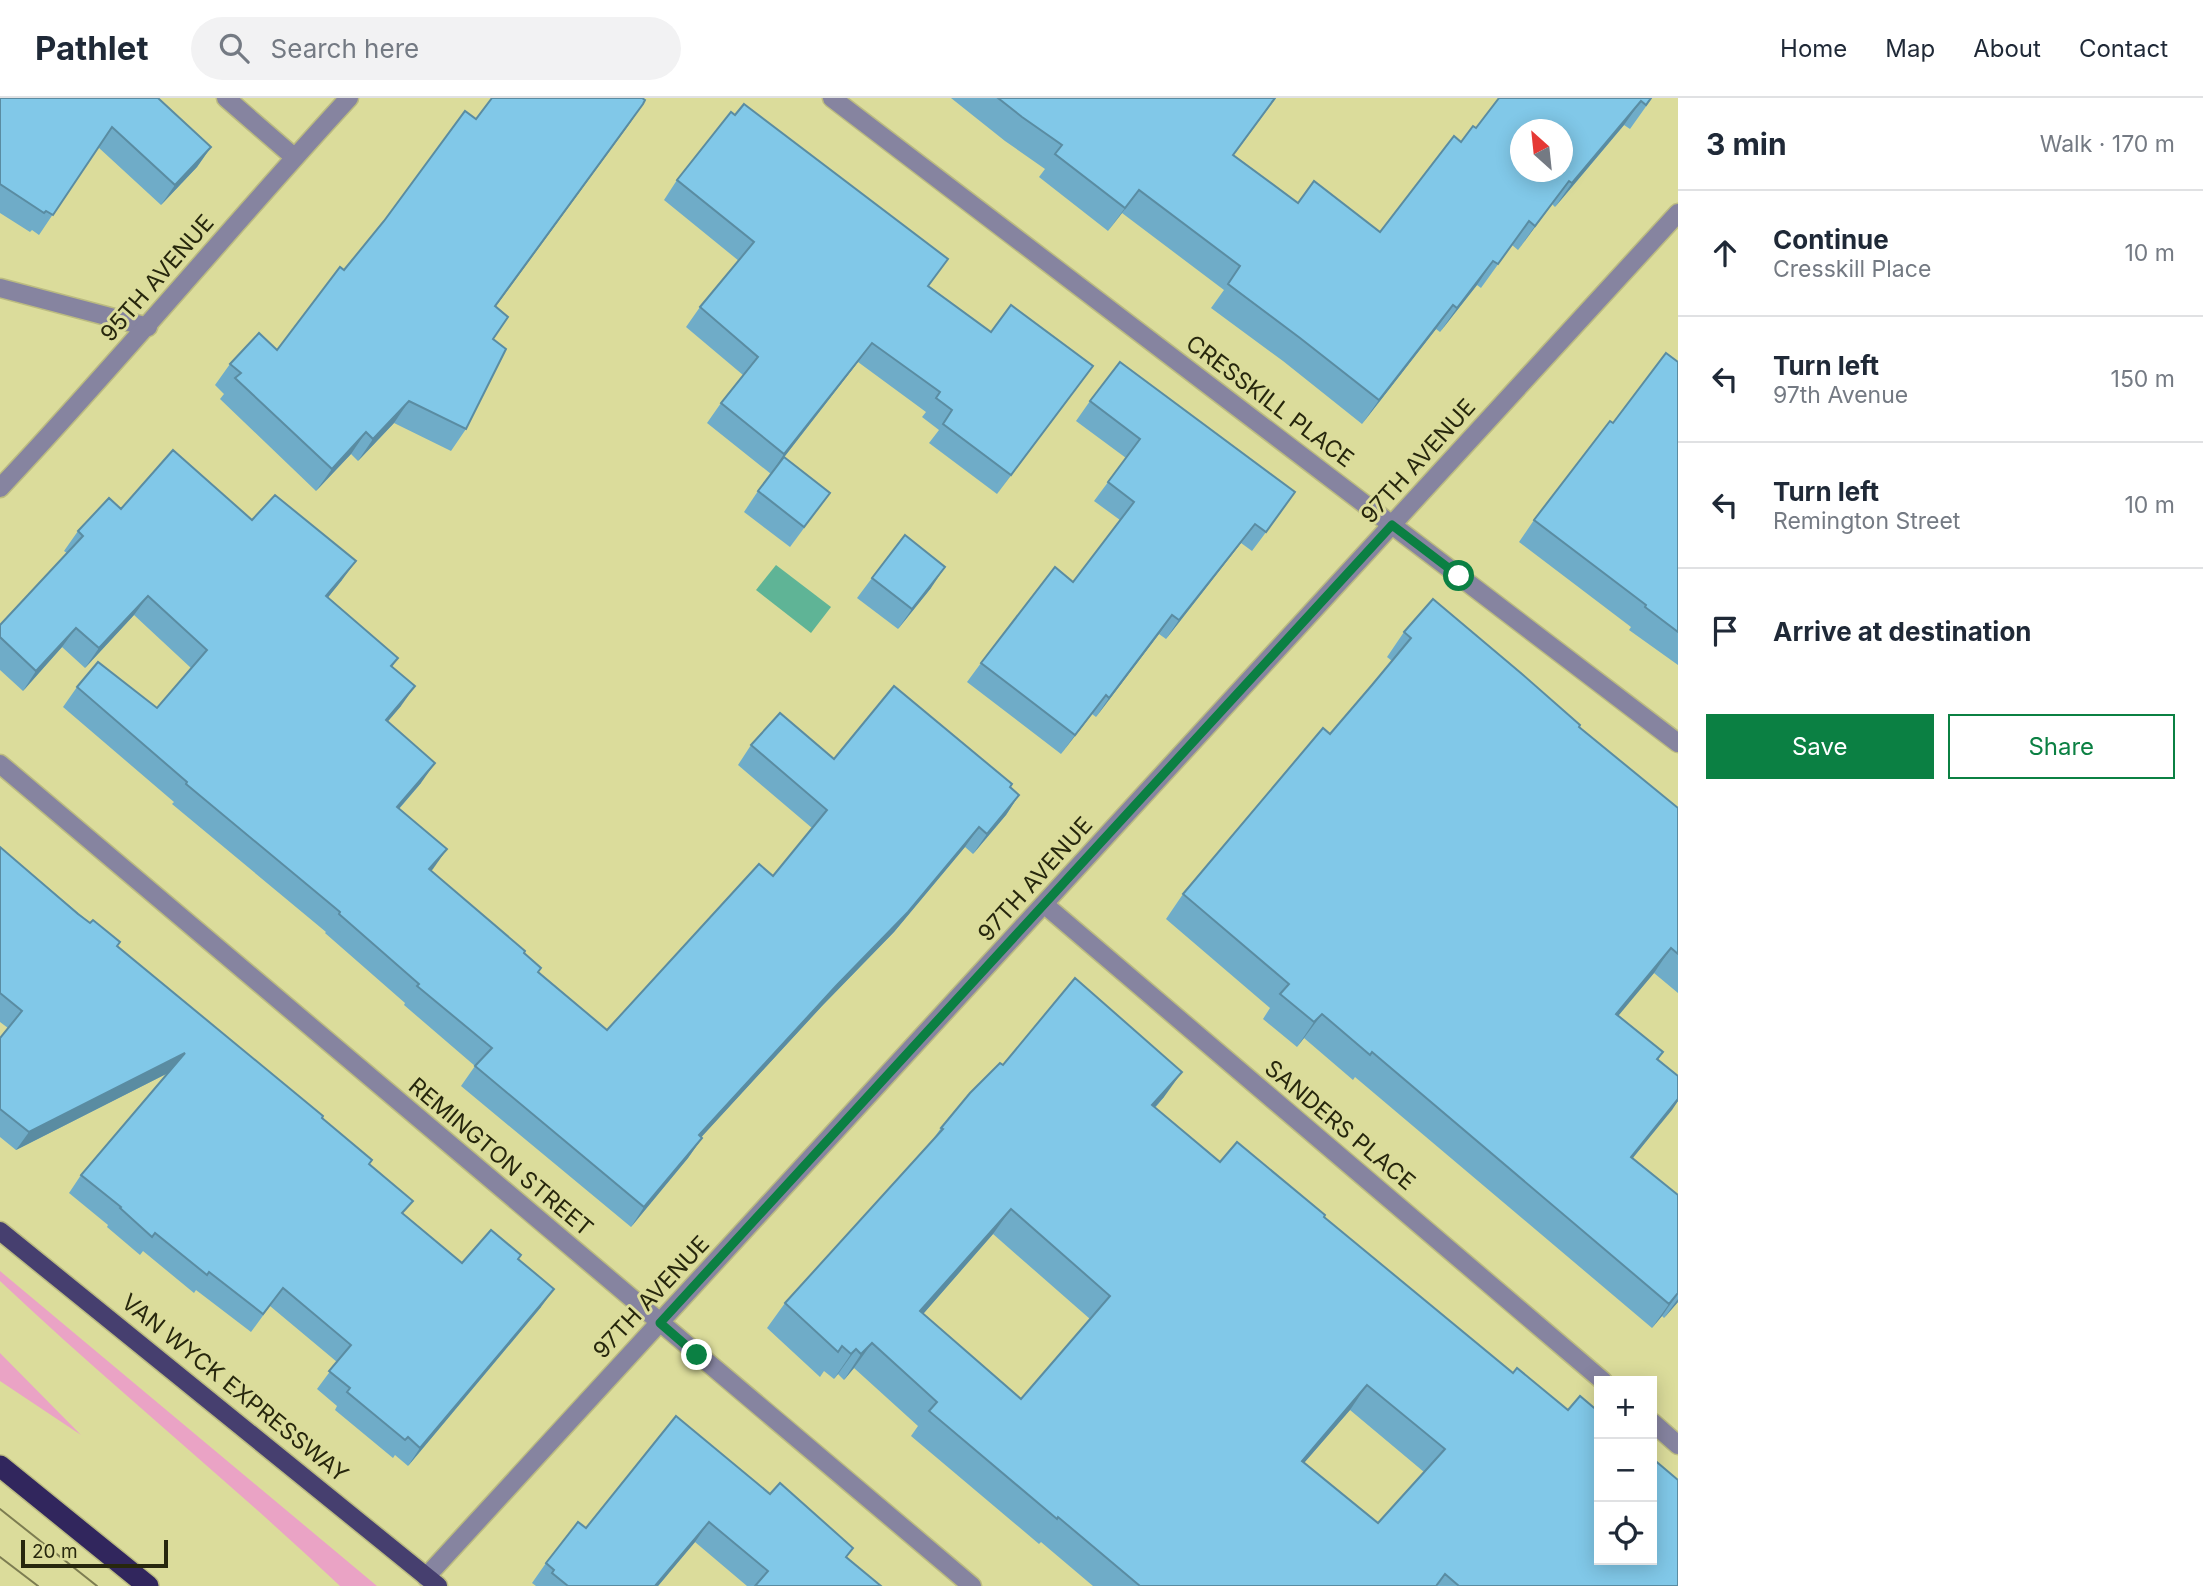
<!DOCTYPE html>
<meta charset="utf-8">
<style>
body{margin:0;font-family:Inter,sans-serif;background:#f2f2f3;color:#1f2937}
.controls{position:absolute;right:21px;bottom:21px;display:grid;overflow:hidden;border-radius:0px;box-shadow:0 4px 18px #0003}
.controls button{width:63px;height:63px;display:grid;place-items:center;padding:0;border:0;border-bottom:2px solid #e0e1e3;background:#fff;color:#1f2937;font:35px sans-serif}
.compass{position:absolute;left:1510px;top:21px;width:63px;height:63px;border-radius:50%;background:#fff;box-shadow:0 4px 18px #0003;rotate:333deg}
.scale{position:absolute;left:21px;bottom:18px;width:147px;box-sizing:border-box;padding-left:7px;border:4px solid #27270d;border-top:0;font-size:19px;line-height:24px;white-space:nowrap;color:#27270d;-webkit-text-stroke:5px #dbdc9b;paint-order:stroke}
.stop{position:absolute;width:21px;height:21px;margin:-16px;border:5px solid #0b8043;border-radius:50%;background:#fff}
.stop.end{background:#0b8043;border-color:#fff;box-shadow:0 2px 7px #0008}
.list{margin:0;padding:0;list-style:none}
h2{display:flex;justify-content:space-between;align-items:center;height:91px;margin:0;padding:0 28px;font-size:30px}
h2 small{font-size:23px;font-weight:400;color:#747a83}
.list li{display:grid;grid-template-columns:46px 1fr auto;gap:21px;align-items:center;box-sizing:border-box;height:126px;padding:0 28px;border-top:2px solid #e0e1e3}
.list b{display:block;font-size:26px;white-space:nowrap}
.list p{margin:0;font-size:23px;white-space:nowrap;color:#747a83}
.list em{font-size:23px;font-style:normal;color:#747a83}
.actions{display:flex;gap:14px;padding:21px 28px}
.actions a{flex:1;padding:16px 0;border:2px solid #0b8043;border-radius:0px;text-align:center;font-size:24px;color:#0b8043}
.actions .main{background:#0b8043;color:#fff}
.icon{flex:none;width:38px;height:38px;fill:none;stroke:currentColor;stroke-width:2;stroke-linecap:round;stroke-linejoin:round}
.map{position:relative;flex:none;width:1678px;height:1488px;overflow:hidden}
header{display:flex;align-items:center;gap:42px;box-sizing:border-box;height:98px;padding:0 35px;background:#fff;border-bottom:2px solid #e0e1e3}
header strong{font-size:33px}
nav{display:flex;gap:38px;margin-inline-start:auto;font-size:24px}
.search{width:490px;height:63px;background:#f2f2f3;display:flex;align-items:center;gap:18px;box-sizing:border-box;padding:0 24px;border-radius:38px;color:#747a83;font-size:26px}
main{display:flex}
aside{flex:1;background:#fff}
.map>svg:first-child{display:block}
.green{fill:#eaa3c5}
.water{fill:#5fb496}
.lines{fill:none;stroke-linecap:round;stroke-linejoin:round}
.minor-casing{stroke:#bbbb81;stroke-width:21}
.major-casing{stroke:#bbbb81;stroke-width:21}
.highway-casing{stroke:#bbbb81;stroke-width:24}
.minor{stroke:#8684a0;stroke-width:18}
.major{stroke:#463f6f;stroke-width:18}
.highway{stroke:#31265d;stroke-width:21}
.tram{stroke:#7d7d51;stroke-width:2}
.wall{fill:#6facc8;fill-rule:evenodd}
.shaded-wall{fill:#5a8ca2}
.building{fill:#81c8e8;stroke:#5a8ca2;stroke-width:2;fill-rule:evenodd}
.route{stroke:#0b8043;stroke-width:9}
.labels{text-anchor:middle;stroke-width:6;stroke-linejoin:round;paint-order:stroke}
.street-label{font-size:23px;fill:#27270d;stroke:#dbdc9b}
</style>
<header>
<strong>Pathlet</strong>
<div class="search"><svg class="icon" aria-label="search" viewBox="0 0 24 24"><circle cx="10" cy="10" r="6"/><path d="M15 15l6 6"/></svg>Search here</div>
<nav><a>Home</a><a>Map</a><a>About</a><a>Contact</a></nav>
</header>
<main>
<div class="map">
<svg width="1678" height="1488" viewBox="0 0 1678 1488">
<rect width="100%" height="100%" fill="#dbdc9b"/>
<g class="green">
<path d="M 0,1173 L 377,1488 L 340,1488 C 229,1383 111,1288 0,1183 Z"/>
<polygon points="0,1255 81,1337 0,1283"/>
</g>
<polygon class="water" points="776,467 831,509 811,535 756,492"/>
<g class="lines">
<defs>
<g id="minor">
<polyline points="226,0 294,59"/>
<polyline points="832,0 1678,645"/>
<polyline points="0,190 148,229"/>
<path d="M 0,390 C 120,263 231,128 349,0"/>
<polyline points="0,666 972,1488"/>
<polyline points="1045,807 1603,1283"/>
<polyline points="1652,1324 1678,1347"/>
<polyline points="426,1479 1678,115"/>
</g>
<polyline id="major" points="0,1133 438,1488"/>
<polyline id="highway" points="0,1368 148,1488"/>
</defs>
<use href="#minor" class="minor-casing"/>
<use href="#major" class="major-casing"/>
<use href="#highway" class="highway-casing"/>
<use href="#minor" class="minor"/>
<use href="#major" class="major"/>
<use href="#highway" class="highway"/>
<g class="tram">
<polyline points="0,1411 97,1488"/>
<polyline points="0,1459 38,1488"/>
</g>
</g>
<g class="wall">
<polygon points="0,0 211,49 197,69 161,107 98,49 39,137 32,132 30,134 0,115"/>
<polygon points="951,0 1276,0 1234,57 1298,105 1380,134 1461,44 1476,30 1652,0 1630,31 1624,27 1555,109 1552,106 1518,152 1512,147 1481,190 1477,187 1440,234 1436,231 1362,326 1283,263 1211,210 1224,192 1122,115 1108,133 1039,79 1045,71 1005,43"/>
<polygon points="643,6 495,209 493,241 466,331 451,353 394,325 358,363 351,356 316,393 220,301 224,296 215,287 230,266 277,252 344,172 476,21"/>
<polygon points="677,82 929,188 991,234 1093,268 997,396 929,345 939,332 922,319 926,314 858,264 771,376 707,325 721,305 743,277 686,229 700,209 739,163 664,102"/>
<polygon points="1678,264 1678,567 1629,532 1631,529 1519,444 1534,422 1613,325"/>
<polygon points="1090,303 1282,413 1252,453 1241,445 1166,541 1159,536 1096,619 1092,616 1061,656 967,584 981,565 1073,484 1120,422 1094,403 1126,360 1076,323"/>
<polygon points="758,393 830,395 790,449 744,414"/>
<polygon points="121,411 252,422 342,482 328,499 398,560 392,569 401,608 387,624 421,685 399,711 431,773 524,855 538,875 607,932 773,778 812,730 738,667 751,647 1010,689 1019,697 1006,717 973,756 965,749 894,834 822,908 701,1039 702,1040 688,1060 631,1129 461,988 475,968 404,907 405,905 325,835 326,834 172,706 174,704 63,609 77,589 157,610 191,570 134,517 85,570 62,549 23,593 0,572 0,527 67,455 64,453 78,433"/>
<polygon points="872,480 931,490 898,531 857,500"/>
<polygon points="1404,534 1579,629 1678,710 1678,895 1654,875 1618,917 1663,954 1658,962 1678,978 1678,1003 1633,1060 1678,1097 1678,1204 1664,1220 1662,1218 1652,1230 1355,979 1353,982 1304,940 1297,949 1263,921 1270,910 1166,821 1183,796 1330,636 1392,563 1387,559"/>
<polygon points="0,749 322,1020 369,1066 404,1116 462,1165 518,1161 541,1209 408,1368 395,1357 393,1360 335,1312 337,1308 317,1291 337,1264 270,1208 251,1234 196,1192 194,1195 143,1153 140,1157 107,1129 108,1127 69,1095 81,1077 168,975 16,1052 0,1039 0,940 8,930 0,924"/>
<path d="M 1003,967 L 1164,999 L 1155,1010 L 1220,1064 L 1324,1119 L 1678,1488 L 1093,1488 L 1041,1444 L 1039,1446 L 911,1338 L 918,1328 L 854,1270 L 844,1282 L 838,1276 L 834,1281 L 824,1273 L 820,1279 L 767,1230 L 785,1205 L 929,1047 L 941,1030 ZM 993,1136 L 1090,1221 L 1021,1301 L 923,1216 ZM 1350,1312 L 1424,1374 L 1378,1425 L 1304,1365 Z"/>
<polygon points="676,1318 846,1459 881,1488 747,1488 695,1444 658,1488 536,1488 532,1485 546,1465 586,1430"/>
</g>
<g class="shaded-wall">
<polygon points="1641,3 1624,27 1555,109 1572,85"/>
<polygon points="643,6 628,28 480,230 495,208"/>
<polygon points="211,49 197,69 161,107 175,87"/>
<polygon points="1569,83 1518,152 1535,128"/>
<polygon points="1139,92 1122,115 1108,133 1125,110"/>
<polygon points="1493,163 1477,187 1440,234 1457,210"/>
<polygon points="1453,207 1436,231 1362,326 1379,302"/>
<polygon points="872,245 858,264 771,376 784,356"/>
<polygon points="1093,268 1079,287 997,396 1011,377"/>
<polygon points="409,303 394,325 358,363 373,341"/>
<polygon points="366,334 351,356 316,393 332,371"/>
<polygon points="1255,426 1241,445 1166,541 1179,522"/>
<polygon points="356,463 342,482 313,518 326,498"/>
<polygon points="945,469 931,490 898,531 912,511"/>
<polygon points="148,498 134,517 85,570 99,550"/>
<polygon points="1172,517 1159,536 1096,619 1109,600"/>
<polygon points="76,530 62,549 23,593 36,573"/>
<polygon points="415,588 401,608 372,642 386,622"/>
<polygon points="1106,597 1092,616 1061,656 1075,637"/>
<polygon points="435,665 421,685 383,729 397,709"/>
<polygon points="1019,697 1006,717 973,756 987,736"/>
<polygon points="979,729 965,749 894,834 822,908 685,1057 699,1037 836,888"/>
<polygon points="447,751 433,771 416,791 429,771"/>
<polygon points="1671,850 1654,875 1599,941 1616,916"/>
<polygon points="1322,916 1304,940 1297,949 1314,924"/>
<polygon points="185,955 172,973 16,1052 29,1034"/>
<polygon points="1182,974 1164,999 1134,1032 1152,1007"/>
<polygon points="1678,1001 1678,1003 1672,1012 1613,1084 1631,1059"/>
<polygon points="702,1040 688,1060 631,1129 644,1109"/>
<polygon points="1011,1111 993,1136 903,1239 920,1213"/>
<polygon points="554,1191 541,1209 408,1368 420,1350"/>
<polygon points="1678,1195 1662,1218 1652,1230 1669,1206"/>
<polygon points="1678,1201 1678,1204 1664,1220"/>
<polygon points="872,1245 854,1270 844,1282 861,1256"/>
<polygon points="856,1251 838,1276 834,1281 851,1256"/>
<polygon points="1367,1287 1350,1312 1284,1388 1302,1363"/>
<polygon points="709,1424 695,1444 658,1488 655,1488"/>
</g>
<g class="building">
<polygon points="0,0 158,0 211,49 175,87 112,29 53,117 46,113 44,115 0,86"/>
<polygon points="492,0 642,0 645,2 643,6 495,208 508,219 493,241 506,251 466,331 409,303 373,341 366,334 332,371 235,280 241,275 230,266 259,235 277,252 340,169 344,172 384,123 465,13 476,21"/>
<path d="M 998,0 L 1275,0 L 1233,57 L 1298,105 L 1314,83 L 1380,134 L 1454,38 L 1461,44 L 1473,28 L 1476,30 L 1499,0 L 1651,0 L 1646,7 L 1641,3 L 1572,85 L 1569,83 L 1535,128 L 1529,123 L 1498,166 L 1493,163 L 1457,210 L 1453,207 L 1379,302 L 1300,240 L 1228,186 L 1240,168 L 1139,92 L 1125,110 L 1055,56 L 1062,47 L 1022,19 ZM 1521,32 L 1563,32 L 1563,74 L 1521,74 Z"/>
<polygon points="744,6 948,161 928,188 991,234 1011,207 1093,268 1011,377 943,326 952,312 936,300 940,294 872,245 784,356 721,305 758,259 700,209 754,144 677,82 731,14 735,17"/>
<polygon points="1666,255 1678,264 1678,534 1645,509 1646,507 1534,422 1610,323 1613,325"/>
<polygon points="1120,264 1295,394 1266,434 1255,426 1179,522 1172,517 1109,600 1106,597 1075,637 981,565 1055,469 1073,484 1134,404 1108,384 1140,341 1090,303"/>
<polygon points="173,352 252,422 275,397 356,463 326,498 398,560 391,568 415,588 386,622 435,665 397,709 447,751 429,771 525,853 524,855 541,870 538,874 607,932 759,766 773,778 827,712 751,647 780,615 834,661 894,588 1012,686 1010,689 1019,697 987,736 979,729 908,814 836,888 699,1037 702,1040 644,1109 475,968 492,950 417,888 419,886 339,816 340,814 186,686 187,684 77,589 98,564 157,610 207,552 148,498 99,550 76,530 36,573 0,539 0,527 83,438 78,433 109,400 121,411"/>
<polygon points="784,359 830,395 804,429 758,393"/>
<polygon points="905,437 945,469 912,511 872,480"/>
<polygon points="1433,501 1522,576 1580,627 1579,629 1678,710 1678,856 1671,850 1616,916 1663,954 1657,961 1678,978 1678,1001 1631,1059 1678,1097 1678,1195 1669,1206 1372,954 1370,957 1322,916 1314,924 1280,896 1289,886 1183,796 1323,630 1330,636 1372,587 1411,540 1404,534"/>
<polygon points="0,749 78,816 90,825 93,822 120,844 117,848 323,1018 322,1020 372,1062 369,1066 413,1103 402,1115 462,1165 491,1132 521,1157 518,1161 554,1191 420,1350 408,1339 405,1342 347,1294 350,1290 329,1273 351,1247 283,1190 263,1216 209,1174 207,1177 155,1135 152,1139 120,1110 121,1109 81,1077 185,955 29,1034 0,1011 0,940 22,913 0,895"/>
<path d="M 1075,880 L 1182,974 L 1152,1007 L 1220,1064 L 1237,1044 L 1325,1117 L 1324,1119 L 1513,1275 L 1517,1270 L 1568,1312 L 1580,1298 L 1599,1314 L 1599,1462 L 1652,1462 L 1652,1360 L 1678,1382 L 1678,1488 L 1459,1488 L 1445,1476 L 1436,1488 L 1140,1488 L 1058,1419 L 1057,1421 L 929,1313 L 937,1304 L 872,1245 L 861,1256 L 856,1251 L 851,1256 L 842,1248 L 838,1254 L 785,1205 L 943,1031 L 941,1030 L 970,995 L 1000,965 L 1003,967 ZM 1011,1111 L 1110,1198 L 1021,1301 L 920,1213 ZM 1367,1287 L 1445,1351 L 1378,1425 L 1302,1363 Z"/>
<polygon points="676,1318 770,1396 780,1385 853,1450 846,1459 881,1488 755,1488 768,1473 709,1424 655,1488 568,1488 552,1475 554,1472 546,1465 578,1424 586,1430"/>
</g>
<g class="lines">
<polyline class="route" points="697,1257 660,1225 1392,427 1459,478"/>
</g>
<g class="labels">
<g class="street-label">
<text transform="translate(157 180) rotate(-49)" y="8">95TH AVENUE</text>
<text transform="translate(1270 303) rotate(37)" y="8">CRESSKILL PLACE</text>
<text transform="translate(1418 363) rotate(-48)" y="8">97TH AVENUE</text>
<text transform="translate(1035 781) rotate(-48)" y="8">97TH AVENUE</text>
<text transform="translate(1340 1027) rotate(40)" y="8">SANDERS PLACE</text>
<text transform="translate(501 1059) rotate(40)" y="8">REMINGTON STREET</text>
<text transform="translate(651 1199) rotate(-47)" y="8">97TH AVENUE</text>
<text transform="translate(235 1290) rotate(39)" y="8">VAN WYCK EXPRESSWAY</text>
</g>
</g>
</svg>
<div class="controls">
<button>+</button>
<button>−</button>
<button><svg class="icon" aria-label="locate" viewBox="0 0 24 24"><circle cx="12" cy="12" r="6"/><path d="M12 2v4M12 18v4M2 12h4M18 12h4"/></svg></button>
</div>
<svg class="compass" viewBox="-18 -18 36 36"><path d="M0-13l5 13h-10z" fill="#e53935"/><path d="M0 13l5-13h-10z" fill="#747a83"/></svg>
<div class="scale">20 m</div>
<div class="stop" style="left:1459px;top:478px"></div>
<div class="stop end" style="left:697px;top:1257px"></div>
</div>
<aside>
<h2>3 min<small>Walk · 170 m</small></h2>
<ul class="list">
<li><svg class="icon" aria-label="ahead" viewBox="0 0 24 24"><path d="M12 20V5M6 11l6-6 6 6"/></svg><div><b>Continue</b><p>Cresskill Place</p></div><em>10 m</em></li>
<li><svg class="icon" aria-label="left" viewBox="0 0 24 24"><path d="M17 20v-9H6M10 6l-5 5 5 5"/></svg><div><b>Turn left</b><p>97th Avenue</p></div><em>150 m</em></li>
<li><svg class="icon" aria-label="left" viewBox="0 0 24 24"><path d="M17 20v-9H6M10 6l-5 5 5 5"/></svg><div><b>Turn left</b><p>Remington Street</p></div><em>10 m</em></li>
<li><svg class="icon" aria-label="arrive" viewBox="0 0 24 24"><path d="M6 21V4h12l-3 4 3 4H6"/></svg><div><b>Arrive at destination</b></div></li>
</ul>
<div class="actions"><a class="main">Save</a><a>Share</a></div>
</aside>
</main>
